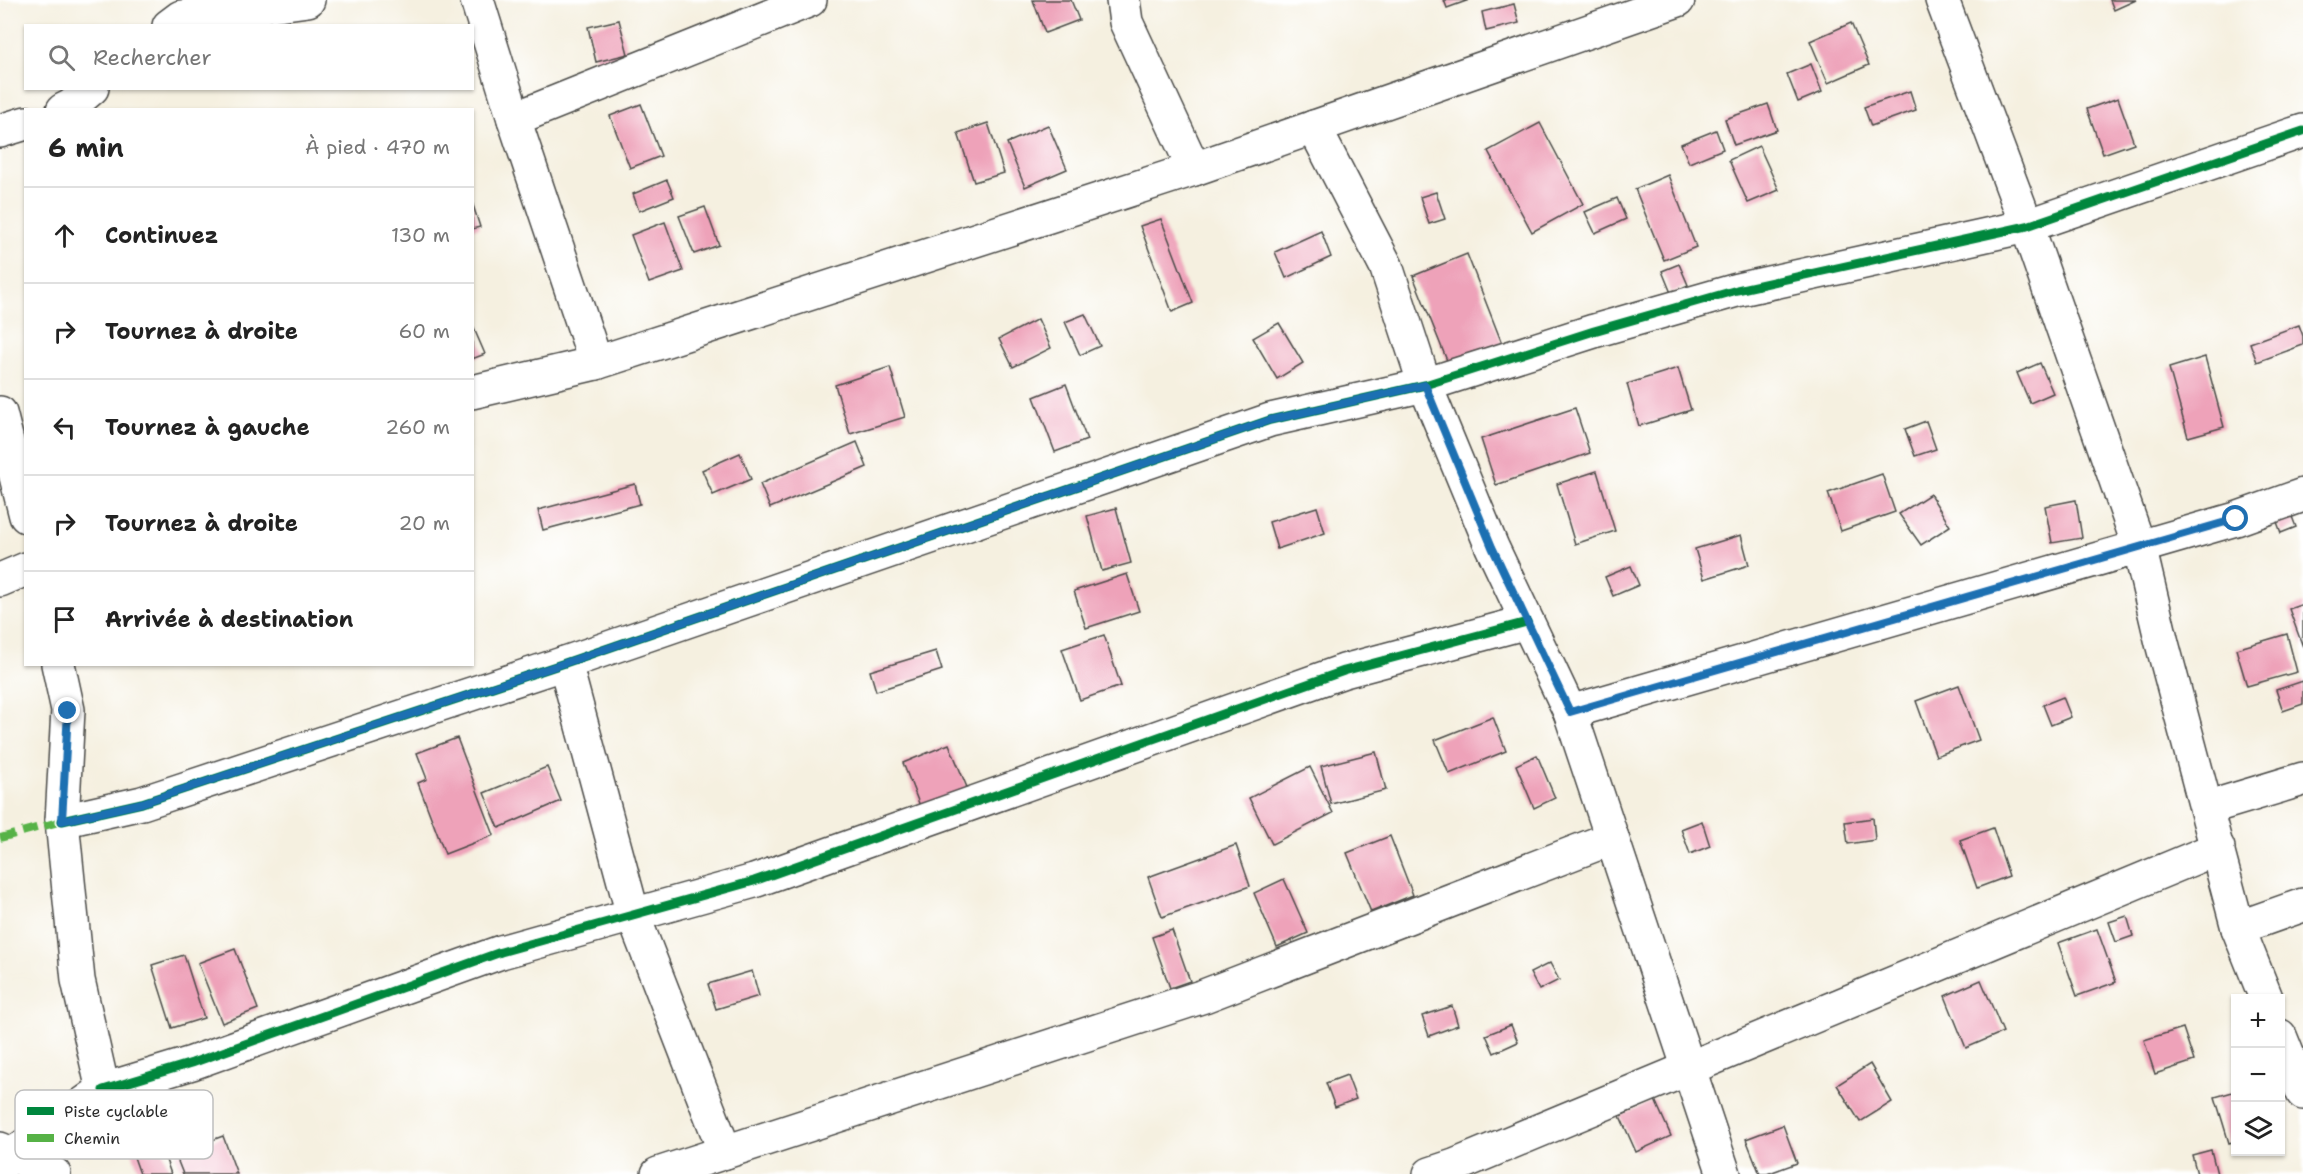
<!DOCTYPE html>
<html lang="fr">
<meta charset="utf-8">
<style>
body{margin:0;font-family:"Shantell Sans",sans-serif;background:#f6f6f6;color:#222}
.controls{position:absolute;right:18px;bottom:18px;display:grid;overflow:hidden;border-radius:0px;box-shadow:0 2px 4px #0004}
.controls button{width:54px;height:54px;display:grid;place-items:center;padding:0;border:0;border-bottom:2px solid #e0e0e0;background:#fff;color:#222;font:30px sans-serif}
.stop{position:absolute;width:18px;height:18px;margin:-14px;border:4px solid #1f6fb2;border-radius:50%;background:#fff}
.stop.end{background:#1f6fb2;border-color:#fff;box-shadow:0 2px 6px #0008}
.list{margin:0;padding:0;list-style:none}
h2{display:flex;justify-content:space-between;align-items:center;height:78px;margin:0;padding:0 24px;font-size:26px}
h2 small{font-size:20px;font-weight:400;color:#767676}
.list li{display:grid;grid-template-columns:39px 1fr auto;gap:18px;align-items:center;box-sizing:border-box;height:96px;padding:0 24px;border-top:2px solid #e0e0e0}
.list b{display:block;font-size:22px;white-space:nowrap}
.list em{font-size:20px;font-style:normal;color:#767676}
.icon{flex:none;width:33px;height:33px;fill:none;stroke:currentColor;stroke-width:2;stroke-linecap:round;stroke-linejoin:round}
.map{position:relative;flex:none;width:2303px;height:1174px;overflow:hidden}
.search{position:absolute;background:#fff;box-shadow:0 2px 4px #0004;left:24px;top:24px;width:450px;height:66px;display:flex;align-items:center;gap:15px;box-sizing:border-box;padding:0 21px;border-radius:0px;color:#767676;font-size:22px}
.panel{position:absolute;background:#fff;box-shadow:0 2px 4px #0004;left:24px;top:108px;width:450px;height:558px;border-radius:0px}
.map>svg:first-child{display:block}
.building{fill:#eea2b9}
.lines{fill:none;stroke-linecap:round;stroke-linejoin:round}
.minor-casing{stroke:#494946;stroke-width:36}
.minor{stroke:#fff;stroke-width:33}
.quiet{stroke:#56b246;stroke-width:8;stroke-dasharray:15 8;stroke-linecap:butt}
.cycleway-casing{stroke:#fff;stroke-width:13}
.cycleway{stroke:#00873e;stroke-width:9}
.route{stroke:#1f6fb2;stroke-width:8}
.key{fill:#fff;stroke:#bfbfbf;stroke-width:1.5}
.key-label{font-size:16px;fill:#2b2b2b}
</style>
<div class="map">
<svg width="2303" height="1174" viewBox="0 0 2303 1174">
<rect width="100%" height="100%" fill="#fff"/>
<filter id="ink" filterUnits="userSpaceOnUse"><feTurbulence type="fractalNoise" baseFrequency=".0167" numOctaves="2"/><feDisplacementMap in="SourceGraphic" scale="12" xChannelSelector="R" yChannelSelector="G"/><feConvolveMatrix kernelMatrix="1 2 1 2 8 2 1 2 1" color-interpolation-filters="sRGB"/></filter>
<filter id="wash" filterUnits="userSpaceOnUse"><feTurbulence type="fractalNoise" baseFrequency=".008" numOctaves="4" result="noise"/><feDisplacementMap in="SourceGraphic" scale="24" xChannelSelector="R" yChannelSelector="G"/><feGaussianBlur stdDeviation="1.35" result="paint"/><feColorMatrix in="noise" values="0 0 0 0 0 0 0 0 0 0 0 0 0 0 0 0 0 1.4 0 .05"/><feComposite in="paint" operator="in"/></filter>
<g filter="url(#wash)">
<rect width="100%" height="100%" fill="#f5f0e0"/>
<g id="blocks">
<g class="building">
<polygon points="1033,0 1071,0 1079,20 1045,33"/>
<polygon points="1444,0 1469,0 1447,8"/>
<polygon points="2110,0 2136,0 2114,10"/>
<polygon points="1514,4 1519,23 1486,31 1482,12"/>
<polygon points="619,20 628,54 596,62 588,27"/>
<polygon points="1851,23 1869,65 1828,83 1810,41"/>
<polygon points="1811,64 1822,92 1798,102 1787,74"/>
<polygon points="1910,91 1916,110 1871,126 1864,107"/>
<polygon points="2118,98 2134,143 2103,154 2087,109"/>
<polygon points="641,104 661,156 630,168 610,116"/>
<polygon points="1768,104 1777,130 1734,145 1725,119"/>
<polygon points="988,123 1004,173 974,182 958,133"/>
<polygon points="1540,123 1583,204 1532,232 1488,151"/>
<polygon points="1048,125 1067,169 1025,187 1007,143"/>
<polygon points="1716,130 1723,149 1689,163 1681,144"/>
<polygon points="1759,146 1779,190 1748,203 1729,160"/>
<polygon points="1668,175 1696,247 1664,260 1635,189"/>
<polygon points="667,180 674,197 639,211 633,194"/>
<polygon points="1436,192 1445,219 1429,224 1420,197"/>
<polygon points="1617,198 1626,219 1595,233 1585,212"/>
<polygon points="472,202 480,227 472,229"/>
<polygon points="705,207 719,245 694,254 679,216"/>
<polygon points="1161,219 1193,303 1172,312 1140,226"/>
<polygon points="665,222 683,271 649,283 631,235"/>
<polygon points="1321,231 1331,257 1286,278 1275,252"/>
<polygon points="1467,254 1503,346 1450,368 1413,276"/>
<polygon points="1679,264 1688,285 1671,293 1662,271"/>
<polygon points="1085,314 1100,346 1080,355 1065,322"/>
<polygon points="1038,319 1051,348 1013,367 999,339"/>
<polygon points="1279,323 1303,363 1277,379 1253,338"/>
<polygon points="472,324 485,354 472,359"/>
<polygon points="2299,325 2303,336 2303,345 2257,362 2250,343"/>
<polygon points="2205,357 2224,427 2188,437 2169,368"/>
<polygon points="2040,363 2053,393 2030,403 2017,373"/>
<polygon points="890,367 905,417 850,434 835,385"/>
<polygon points="1678,368 1691,410 1639,426 1627,384"/>
<polygon points="1066,384 1087,440 1055,452 1034,397"/>
<polygon points="1575,408 1590,453 1496,485 1481,439"/>
<polygon points="1926,421 1936,449 1915,456 1905,429"/>
<polygon points="857,442 867,467 770,508 760,484"/>
<polygon points="740,453 751,479 713,495 702,470"/>
<polygon points="1597,471 1615,531 1575,544 1557,484"/>
<polygon points="1882,474 1895,512 1841,531 1828,493"/>
<polygon points="635,484 640,504 543,530 538,510"/>
<polygon points="1930,494 1950,526 1921,545 1899,514"/>
<polygon points="2076,500 2082,538 2052,543 2045,506"/>
<polygon points="1317,507 1325,533 1277,549 1269,522"/>
<polygon points="1116,508 1131,563 1102,571 1087,516"/>
<polygon points="2291,514 2296,527 2281,533 2276,519"/>
<polygon points="1741,535 1749,565 1704,579 1695,549"/>
<polygon points="1631,566 1639,585 1613,596 1605,577"/>
<polygon points="1127,574 1139,611 1086,628 1074,591"/>
<polygon points="2303,604 2303,647 2289,609"/>
<polygon points="2287,634 2297,672 2247,686 2236,649"/>
<polygon points="1104,635 1121,686 1080,700 1062,649"/>
<polygon points="936,651 942,670 876,691 870,671"/>
<polygon points="2303,681 2303,704 2283,711 2276,690"/>
<polygon points="1959,685 1979,740 1936,756 1916,701"/>
<polygon points="2063,697 2071,717 2051,725 2043,705"/>
<polygon points="1493,717 1506,751 1449,774 1435,740"/>
<polygon points="457,738 494,835 445,854 418,783 427,779 417,753"/>
<polygon points="949,744 971,797 924,816 903,763"/>
<polygon points="1376,752 1386,790 1331,804 1321,766"/>
<polygon points="1537,755 1555,798 1534,808 1516,765"/>
<polygon points="547,767 561,801 499,828 484,793"/>
<polygon points="1310,767 1333,813 1272,844 1249,798"/>
<polygon points="1873,818 1875,840 1848,844 1845,822"/>
<polygon points="1702,821 1710,846 1690,854 1681,829"/>
<polygon points="1993,828 2009,876 1977,888 1960,840"/>
<polygon points="1390,836 1413,895 1371,912 1347,853"/>
<polygon points="1236,845 1250,886 1162,917 1148,877"/>
<polygon points="1284,879 1308,933 1277,947 1254,893"/>
<polygon points="2127,916 2133,936 2116,942 2109,922"/>
<polygon points="2097,929 2116,982 2077,996 2058,943"/>
<polygon points="1172,930 1190,981 1170,988 1152,937"/>
<polygon points="235,949 258,1009 222,1023 198,963"/>
<polygon points="184,955 204,1018 172,1028 152,965"/>
<polygon points="1550,963 1559,980 1539,990 1530,973"/>
<polygon points="752,971 759,996 716,1009 708,984"/>
<polygon points="1981,980 2003,1032 1966,1048 1945,996"/>
<polygon points="1452,1006 1458,1025 1429,1036 1422,1016"/>
<polygon points="1511,1025 1518,1042 1494,1053 1486,1035"/>
<polygon points="2183,1028 2194,1061 2155,1074 2144,1040"/>
<polygon points="1870,1064 1892,1102 1860,1122 1837,1085"/>
<polygon points="1347,1075 1356,1099 1335,1107 1326,1083"/>
<polygon points="2236,1091 2236,1141 2229,1143 2215,1097"/>
<polygon points="1655,1100 1671,1136 1636,1152 1620,1116"/>
<polygon points="145,1102 171,1174 140,1174 118,1112"/>
<polygon points="1783,1125 1797,1163 1767,1174 1760,1174 1746,1139"/>
<polygon points="223,1136 237,1174 183,1174 175,1154"/>
<polygon points="2211,1150 2217,1174 2197,1174 2192,1155"/>
</g>
</g>
</g>
<g filter="url(#ink)">
<use href="#blocks" fill-opacity="0" stroke="#494946" stroke-width="1.5"/>
<g class="lines">
<defs>
<g id="minor">
<polyline points="477,0 514,119 596,363"/>
<polyline points="1123,0 1126,22 1194,169"/>
<polyline points="1942,0 2027,226 2139,546 2162,643 2238,928 2266,998"/>
<polyline points="169,26 181,17 308,0"/>
<polyline points="63,110 71,106 92,88"/>
<polyline points="514,119 810,0"/>
<polyline points="1314,127 1386,266 1425,385 1492,547 1570,712 1724,1174"/>
<polyline points="0,131 26,123"/>
<polyline points="472,392 596,363 1194,169 1678,0"/>
<polyline points="0,413 26,516"/>
<polyline points="0,580 26,569"/>
<polyline points="565,663 633,915 725,1152"/>
<polyline points="1570,712 2236,519 2303,495"/>
<polyline points="2207,808 2303,779"/>
<polyline points="62,821 142,803 565,663 1270,420 1425,385 1594,331 1737,290 2027,226 2303,131"/>
<polyline points="2238,928 2303,905"/>
<polyline points="2280,1036 2303,1093"/>
<polyline points="103,1090 192,1063 501,952 754,881 1344,671 1527,622"/>
<polyline points="0,1149 54,1174"/>
<polyline points="0,1166 12,1155 103,1090 78,980 62,821 68,710 58,664"/>
<polyline points="658,1174 1204,996 1612,838"/>
<polyline points="1430,1174 1454,1166 2218,848"/>
</g>
</defs>
<use href="#minor" class="minor-casing"/>
<use href="#minor" class="minor"/>
<polyline class="quiet" points="0,838 62,821"/>
<defs>
<g id="cycleway">
<polyline points="62,821 142,803 565,663 1270,420 1425,385 1594,331 1737,290 2027,226 2303,131"/>
<polyline points="103,1090 192,1063 501,952 754,881 1344,671 1527,622"/>
</g>
</defs>
<use href="#cycleway" class="cycleway-casing"/>
<use href="#cycleway" class="cycleway"/>
</g>
</g>
<g class="lines" filter="url(#ink)">
<polyline class="route" points="68,711 62,821 142,803 565,663 1270,420 1425,385 1492,547 1570,712 2236,519"/>
</g>
<rect x="15" y="1090" width="198" height="69" rx="9" class="key"/>
<rect x="27" y="1107" width="27" height="8" fill="#00873e"/>
<rect x="27" y="1134" width="27" height="8" fill="#56b246"/>
<g class="key-label">
<text x="64" y="1117">Piste cyclable</text>
<text x="64" y="1144">Chemin</text>
</g>
</svg>
<div class="controls">
<button>+</button>
<button>−</button>
<button><svg class="icon" aria-label="layers" viewBox="0 0 24 24"><path d="M12 4l9 5-9 5-9-5zM3 14l9 5 9-5"/></svg></button>
</div>
<div class="stop" style="left:2236px;top:519px"></div>
<div class="stop end" style="left:68px;top:711px"></div>
<div class="search"><svg class="icon" aria-label="search" viewBox="0 0 24 24"><circle cx="10" cy="10" r="6"/><path d="M15 15l6 6"/></svg>Rechercher</div>
<section class="panel">
<h2>6 min<small>À pied · 470 m</small></h2>
<ul class="list">
<li><svg class="icon" aria-label="ahead" viewBox="0 0 24 24"><path d="M12 20V5M6 11l6-6 6 6"/></svg><div><b>Continuez</b></div><em>130 m</em></li>
<li><svg class="icon" aria-label="right" viewBox="0 0 24 24"><path d="M7 20v-9h11M14 6l5 5-5 5"/></svg><div><b>Tournez à droite</b></div><em>60 m</em></li>
<li><svg class="icon" aria-label="left" viewBox="0 0 24 24"><path d="M17 20v-9H6M10 6l-5 5 5 5"/></svg><div><b>Tournez à gauche</b></div><em>260 m</em></li>
<li><svg class="icon" aria-label="right" viewBox="0 0 24 24"><path d="M7 20v-9h11M14 6l5 5-5 5"/></svg><div><b>Tournez à droite</b></div><em>20 m</em></li>
<li><svg class="icon" aria-label="arrive" viewBox="0 0 24 24"><path d="M6 21V4h12l-3 4 3 4H6"/></svg><div><b>Arrivée à destination</b></div></li>
</ul>
</section>
</div>
